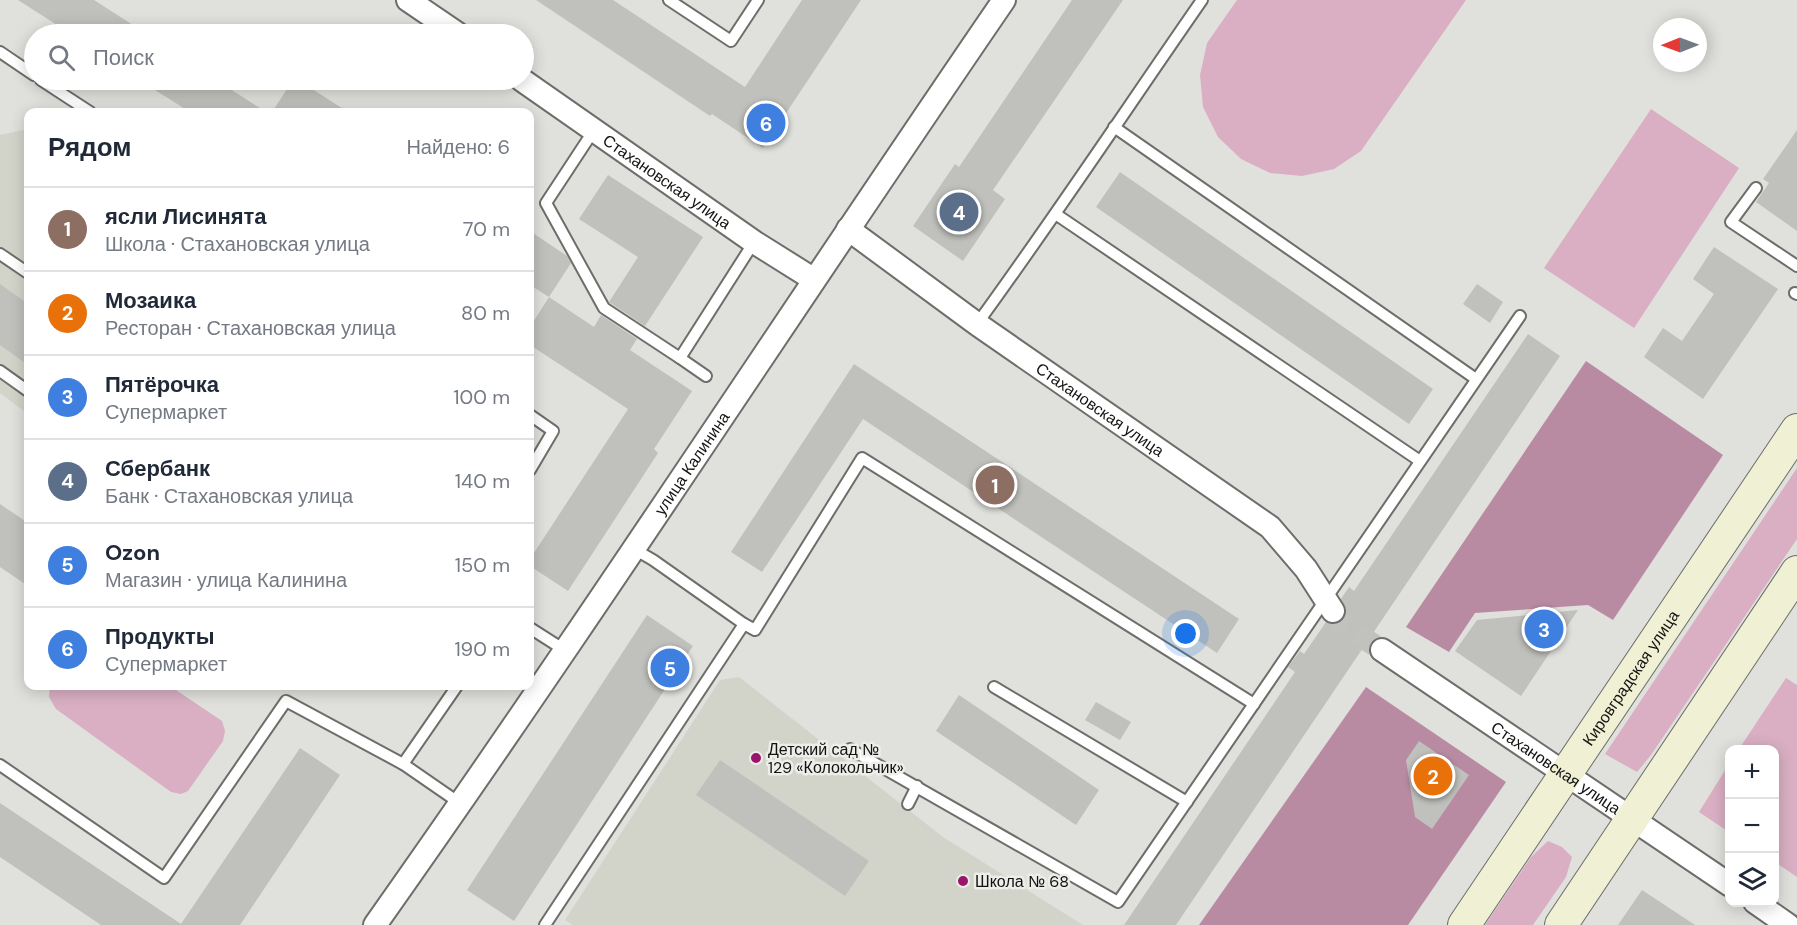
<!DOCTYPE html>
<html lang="ru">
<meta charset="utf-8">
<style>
body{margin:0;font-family:"DM Sans",sans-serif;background:#f6f6f7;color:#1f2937}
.controls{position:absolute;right:18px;bottom:18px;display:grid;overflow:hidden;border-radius:12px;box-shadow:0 3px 15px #0003}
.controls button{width:54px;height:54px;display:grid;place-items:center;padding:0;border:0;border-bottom:2px solid #e0e1e3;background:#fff;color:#1f2937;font:30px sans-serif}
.compass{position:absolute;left:1653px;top:18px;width:54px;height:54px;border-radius:50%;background:#fff;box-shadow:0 3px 15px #0003;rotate:269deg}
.you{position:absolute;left:1186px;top:634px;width:21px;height:21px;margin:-15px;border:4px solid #fff;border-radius:50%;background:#1a73e8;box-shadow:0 0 0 9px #1a73e833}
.badge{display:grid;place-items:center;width:39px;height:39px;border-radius:50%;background:#ea580c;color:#fff;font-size:20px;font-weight:700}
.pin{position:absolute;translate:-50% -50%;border:3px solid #fff;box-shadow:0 2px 6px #0006}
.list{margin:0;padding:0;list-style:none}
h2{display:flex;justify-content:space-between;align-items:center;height:78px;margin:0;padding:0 24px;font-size:26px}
h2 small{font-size:20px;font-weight:400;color:#747a83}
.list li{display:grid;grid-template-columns:39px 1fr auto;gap:18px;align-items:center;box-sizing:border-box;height:84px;padding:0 24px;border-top:2px solid #e0e1e3}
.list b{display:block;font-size:22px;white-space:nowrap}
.list p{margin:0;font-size:20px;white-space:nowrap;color:#747a83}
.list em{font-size:20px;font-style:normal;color:#747a83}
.icon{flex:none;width:33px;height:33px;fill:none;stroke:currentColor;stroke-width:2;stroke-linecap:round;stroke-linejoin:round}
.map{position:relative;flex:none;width:1797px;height:925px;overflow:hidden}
.search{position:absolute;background:#fff;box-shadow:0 3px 15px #0003;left:24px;top:24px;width:510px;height:66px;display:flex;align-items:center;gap:15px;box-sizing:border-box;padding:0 21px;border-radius:33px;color:#747a83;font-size:22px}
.panel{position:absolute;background:#fff;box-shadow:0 3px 15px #0003;left:24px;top:108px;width:510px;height:582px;border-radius:12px}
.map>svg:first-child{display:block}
.built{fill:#d3d4c9}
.green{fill:#daafc3}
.forest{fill:#b98ba2}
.building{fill:#c0c0bd}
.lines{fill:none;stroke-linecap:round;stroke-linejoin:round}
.street-tunnel{stroke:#c1c1be;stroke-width:22;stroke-dasharray:22 11;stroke-linecap:butt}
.lane-casing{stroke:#6d6d6a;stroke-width:14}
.street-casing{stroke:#6d6d6a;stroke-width:26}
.secondary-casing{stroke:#6d6d6a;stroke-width:34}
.lane{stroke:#fff;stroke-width:10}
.street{stroke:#fff;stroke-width:22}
.secondary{stroke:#eff0d4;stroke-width:32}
.poi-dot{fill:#9a166a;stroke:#ededea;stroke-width:2}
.labels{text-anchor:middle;stroke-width:5;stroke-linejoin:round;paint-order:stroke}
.street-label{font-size:16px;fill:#121210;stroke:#ededea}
.poi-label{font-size:16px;fill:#121210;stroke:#ededea;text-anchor:start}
</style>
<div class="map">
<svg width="1797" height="925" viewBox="0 0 1797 925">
<rect width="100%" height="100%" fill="#e0e0dd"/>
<g class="built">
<polygon points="28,129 28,414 0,393 0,135"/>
<polygon points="739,677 943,837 1083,925 573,925 565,920 720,680"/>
</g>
<g class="green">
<polygon points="1237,0 1466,0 1361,151 1334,169 1302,176 1270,173 1241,159 1218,137 1203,107 1200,75 1207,43"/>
<polygon points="1651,109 1739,168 1634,328 1544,268"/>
<polygon points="1797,468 1797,539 1651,755 1637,772 1605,754"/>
<polygon points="1786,678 1797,685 1797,877 1775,862 1774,750 1739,749"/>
<polygon points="50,686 170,686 222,721 225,731 223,741 188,791 181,794 171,792 56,709 49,697"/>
<polygon points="1729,764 1730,832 1729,832 1699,812"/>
<polygon points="1548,841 1562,847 1572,857 1566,877 1533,925 1485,925 1531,857"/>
</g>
<g class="forest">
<polygon points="1586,361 1723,455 1613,620 1588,605 1475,613 1449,652 1406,627"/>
<polygon points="1366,687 1506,782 1408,925 1199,925"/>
</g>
<g class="building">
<polygon points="18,0 94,0 147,34 71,34"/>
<polygon points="536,0 613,0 745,87 802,0 861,0 763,148 712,114 710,116"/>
<polygon points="1072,0 1123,0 993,190 1005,199 963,261 913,226 955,164 959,167"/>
<polygon points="139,80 216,80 266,112 190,112"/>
<polygon points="293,80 298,80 348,112 272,112"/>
<polygon points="1797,130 1797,231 1756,202 1769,183 1763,179"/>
<polygon points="1120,172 1433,389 1409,424 1096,207"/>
<polygon points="608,175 703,237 645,326 609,302 638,257 579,219"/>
<polygon points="530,231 567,256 571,263 549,297 530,285"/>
<polygon points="1714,247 1778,289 1703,399 1644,357 1663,328 1682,341 1714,294 1693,279"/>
<polygon points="0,284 28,304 28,365 0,345"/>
<polygon points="1477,284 1503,302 1490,323 1463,304"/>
<polygon points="549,297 594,327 601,315 637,339 630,350 692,391 654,449 658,453 568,591 530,566 530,559 628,409 530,345 530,327"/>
<polygon points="1528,334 1560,356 1176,925 1124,925 1295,672 1288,667 1300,651 1304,654 1326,622 1334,624 1340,623 1345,618 1346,610 1341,599 1349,587 1354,591"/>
<polygon points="854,364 1239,619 1217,653 863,419 762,572 731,552"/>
<polygon points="0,504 28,523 28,586 0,567"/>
<polygon points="1578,610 1521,696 1455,651 1477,620"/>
<polygon points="647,615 693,646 514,921 467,890"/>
<polygon points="959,695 1099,790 1076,825 936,731"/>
<polygon points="1096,702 1131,722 1120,740 1085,720"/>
<polygon points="1419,741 1469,775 1432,829 1415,817 1406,760"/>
<polygon points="300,748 340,775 240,925 101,925 0,857 0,803 181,924"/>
<polygon points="720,760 869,861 845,896 696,795"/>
<polygon points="1642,890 1695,925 1618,925"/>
</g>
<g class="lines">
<polyline class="street-tunnel" points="1333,611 1342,624 1382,650"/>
<defs>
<g id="lane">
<polyline points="669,0 731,41 758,0"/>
<polyline points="0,52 34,75"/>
<polyline points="41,80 90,112"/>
<polyline points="1114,127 1476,379"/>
<polyline points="594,130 546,203 604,308 680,358 754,242"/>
<polyline points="1756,188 1731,222 1797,266"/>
<polyline points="1057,215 1420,461"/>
<polyline points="0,254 28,273"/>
<polyline points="1795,293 1797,294"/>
<path d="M 977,324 C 1055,217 1127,108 1202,0"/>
<polyline points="680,358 706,376"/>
<polyline points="0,371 28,391"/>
<polyline points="530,415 553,431 530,470"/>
<polyline points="744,624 755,630 862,458 1254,704"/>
<polyline points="530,628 566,651"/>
<polyline points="994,687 1187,802"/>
<polyline points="850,749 1118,902 1520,316"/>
<polyline points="403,764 457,686"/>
<polyline points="0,765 164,878 286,701 403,764 461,804"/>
<polyline points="908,804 917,786"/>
<polyline points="545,925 744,624 653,560 634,549"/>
</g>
<g id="street">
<polyline points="408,0 458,34"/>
<path id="s1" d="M 522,80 L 754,242 L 813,279"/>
<path id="s2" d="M 848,229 L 977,324 L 1270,527 L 1306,569 L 1333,611"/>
<path id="s3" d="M 1382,650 L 1730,885"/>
<polyline points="1755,902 1788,925"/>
<path id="s4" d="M 375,925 C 590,621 793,308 1004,0"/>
</g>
<g id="secondary">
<path id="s5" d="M 1464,925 L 1797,430"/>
<polyline points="1561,925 1797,572"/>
</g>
</defs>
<use href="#lane" class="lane-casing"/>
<use href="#street" class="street-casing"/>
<use href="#secondary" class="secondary-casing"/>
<use href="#lane" class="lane"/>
<use href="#street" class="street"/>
<use href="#secondary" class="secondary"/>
</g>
<g class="poi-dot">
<circle cx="756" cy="758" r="6"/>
<circle cx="963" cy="881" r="6"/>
</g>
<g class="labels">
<g class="street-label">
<text dy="6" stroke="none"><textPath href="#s1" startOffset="177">Стахановская улица</textPath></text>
<text dy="6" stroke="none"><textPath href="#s2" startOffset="310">Стахановская улица</textPath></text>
<text dy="6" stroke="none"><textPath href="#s4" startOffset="560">улица Калинина</textPath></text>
<text dy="6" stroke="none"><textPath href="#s5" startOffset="298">Кировградская улица</textPath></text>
<text dy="6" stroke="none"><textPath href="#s3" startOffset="210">Стахановская улица</textPath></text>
</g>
<g class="poi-label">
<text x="768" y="755">Детский сад №<tspan x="768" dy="18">129 «Колокольчик»</tspan></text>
<text x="975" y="887">Школа № 68</text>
</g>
</g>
</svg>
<div class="controls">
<button>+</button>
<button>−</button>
<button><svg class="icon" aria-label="layers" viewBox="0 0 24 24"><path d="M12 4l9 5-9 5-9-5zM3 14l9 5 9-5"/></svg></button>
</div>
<svg class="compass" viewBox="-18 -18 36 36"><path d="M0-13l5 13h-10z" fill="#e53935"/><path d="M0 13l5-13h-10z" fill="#747a83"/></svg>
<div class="you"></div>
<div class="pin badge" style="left:995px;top:485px;background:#8d6e63">1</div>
<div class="pin badge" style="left:1433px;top:776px;background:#e8710a">2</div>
<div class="pin badge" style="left:1544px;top:629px;background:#3f7fe0">3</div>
<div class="pin badge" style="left:959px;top:212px;background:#5c6f8a">4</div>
<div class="pin badge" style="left:670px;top:668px;background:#3f7fe0">5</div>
<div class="pin badge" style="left:766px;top:123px;background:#3f7fe0">6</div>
<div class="search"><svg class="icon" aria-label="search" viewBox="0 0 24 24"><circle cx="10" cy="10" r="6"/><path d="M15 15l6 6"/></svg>Поиск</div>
<section class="panel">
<h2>Рядом<small>Найдено: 6</small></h2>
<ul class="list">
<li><span class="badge" style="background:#8d6e63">1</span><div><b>ясли Лисинята</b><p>Школа · Стахановская улица</p></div><em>70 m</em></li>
<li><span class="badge" style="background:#e8710a">2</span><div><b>Мозаика</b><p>Ресторан · Стахановская улица</p></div><em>80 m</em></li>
<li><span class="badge" style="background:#3f7fe0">3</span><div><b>Пятёрочка</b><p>Супермаркет</p></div><em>100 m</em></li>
<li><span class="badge" style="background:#5c6f8a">4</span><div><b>Сбербанк</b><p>Банк · Стахановская улица</p></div><em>140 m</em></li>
<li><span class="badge" style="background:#3f7fe0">5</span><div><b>Ozon</b><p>Магазин · улица Калинина</p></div><em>150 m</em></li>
<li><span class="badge" style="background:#3f7fe0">6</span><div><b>Продукты</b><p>Супермаркет</p></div><em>190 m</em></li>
</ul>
</section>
</div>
